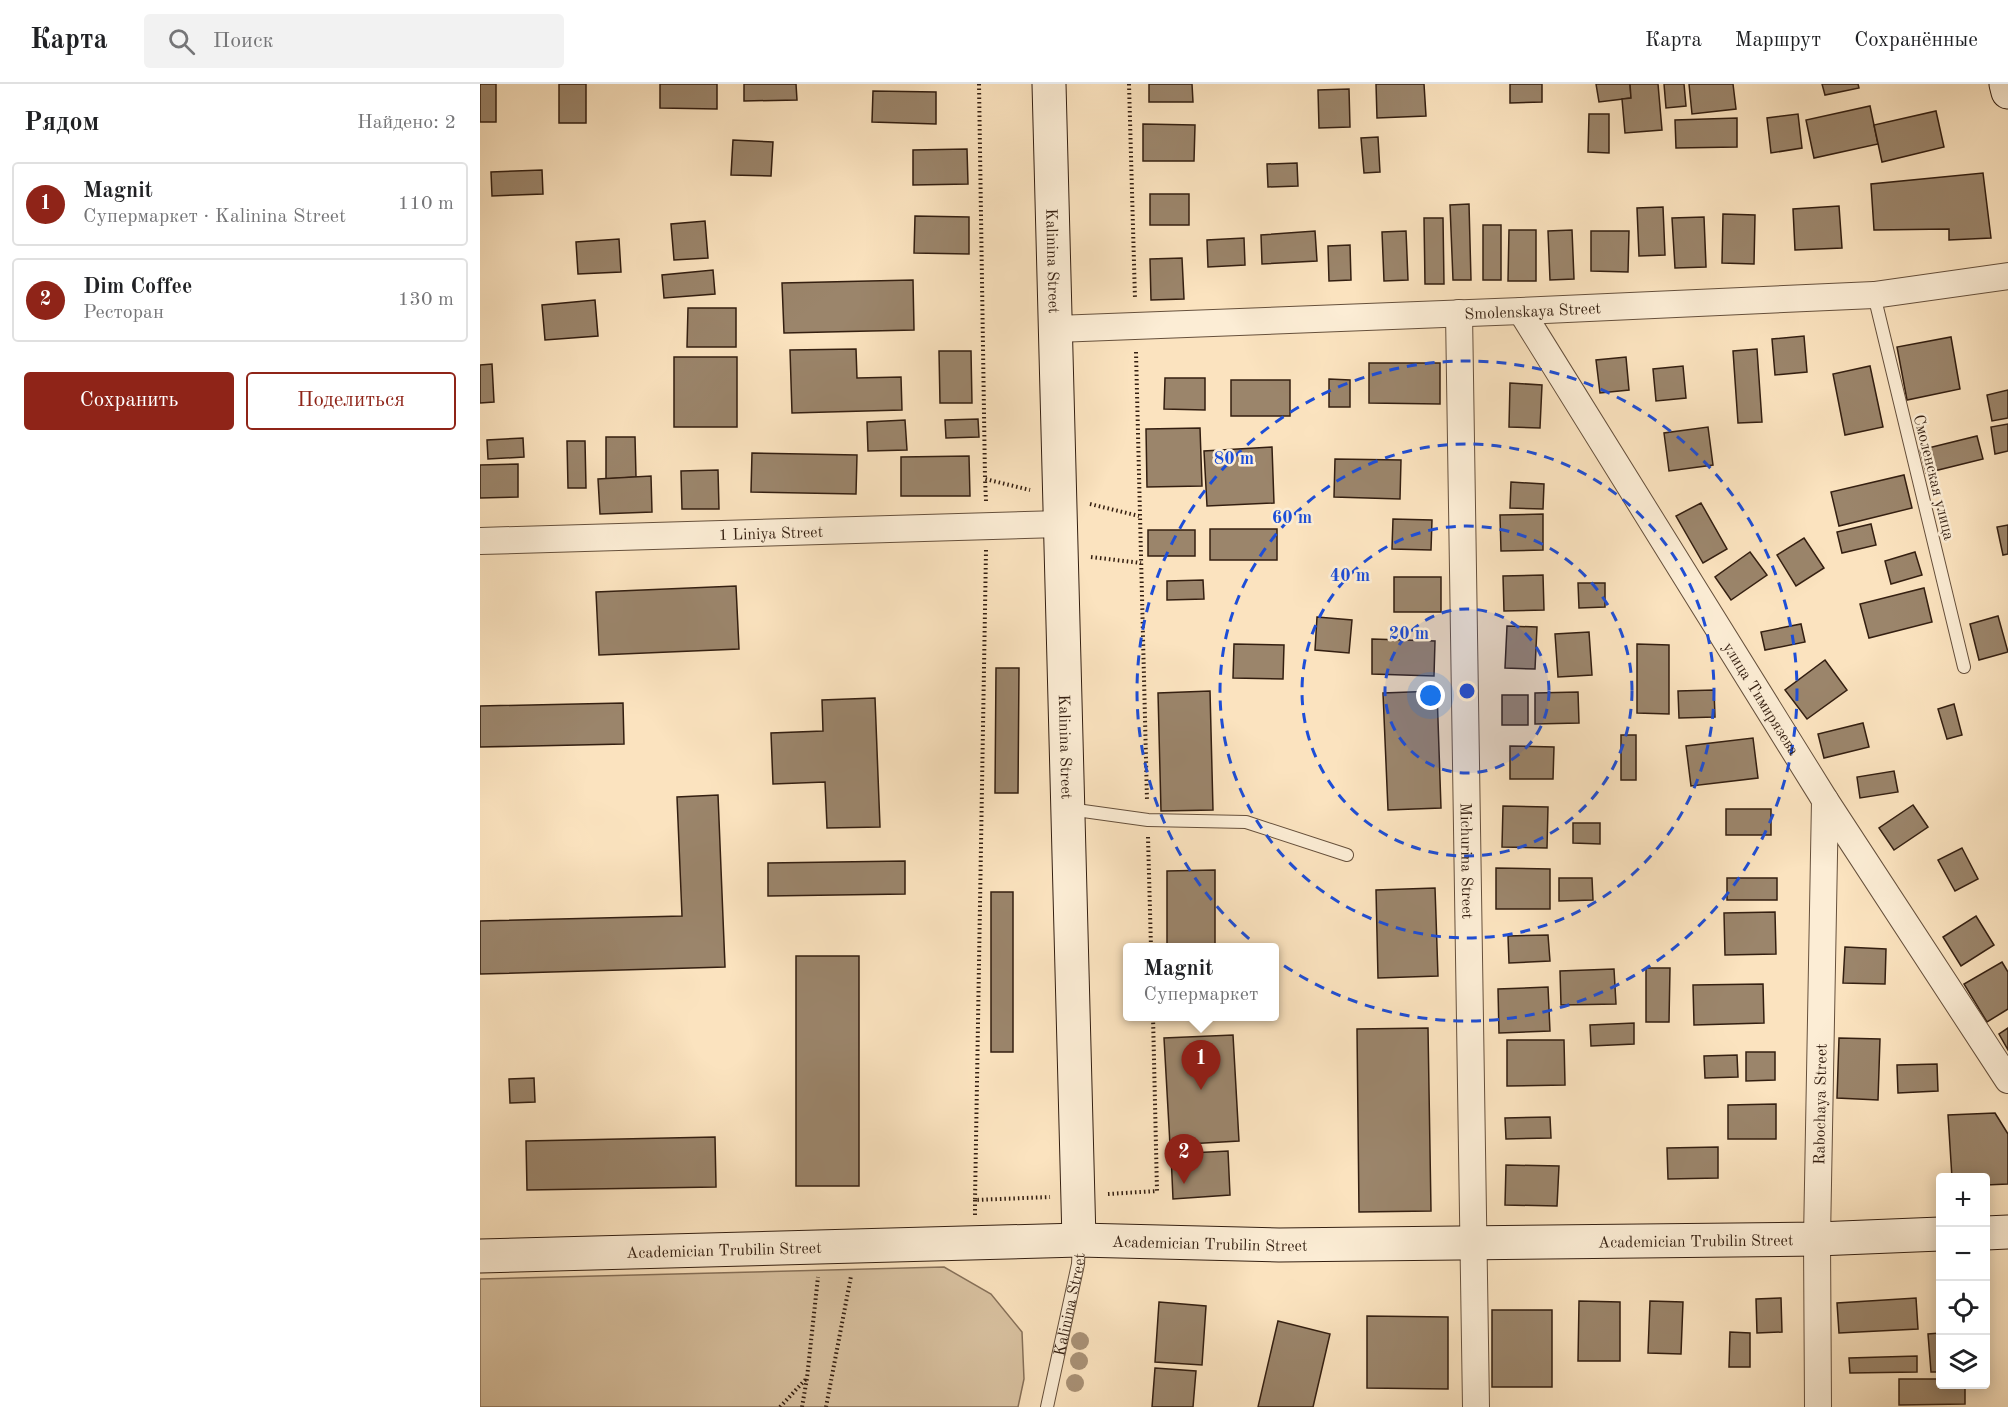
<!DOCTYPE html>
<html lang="ru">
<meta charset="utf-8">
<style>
body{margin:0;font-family:"Old Standard TT",serif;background:#f2f2f2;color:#202124}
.controls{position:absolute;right:18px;bottom:18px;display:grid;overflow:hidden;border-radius:6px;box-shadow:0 3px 15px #0003}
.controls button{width:54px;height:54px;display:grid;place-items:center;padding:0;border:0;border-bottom:2px solid #e0e0e0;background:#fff;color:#202124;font:30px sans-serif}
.you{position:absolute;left:951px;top:612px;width:21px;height:21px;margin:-15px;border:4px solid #fff;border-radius:50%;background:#1a73e8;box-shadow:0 0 0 9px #1a73e833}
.badge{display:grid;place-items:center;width:39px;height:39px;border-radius:50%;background:#8f2418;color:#fff;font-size:20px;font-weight:700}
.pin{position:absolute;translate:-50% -50px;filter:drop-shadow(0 2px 3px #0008)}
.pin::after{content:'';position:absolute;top:32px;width:21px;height:18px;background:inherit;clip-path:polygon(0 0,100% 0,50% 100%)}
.popup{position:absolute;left:643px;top:859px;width:156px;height:78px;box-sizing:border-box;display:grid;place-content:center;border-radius:6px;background:#fff;filter:drop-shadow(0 2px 4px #0005);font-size:20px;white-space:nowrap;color:#757577}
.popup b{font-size:22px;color:#202124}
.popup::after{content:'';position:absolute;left:50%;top:100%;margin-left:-12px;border:12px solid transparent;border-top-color:#fff}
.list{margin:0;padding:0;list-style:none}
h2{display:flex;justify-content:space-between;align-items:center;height:78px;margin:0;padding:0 24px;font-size:26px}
h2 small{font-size:20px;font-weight:400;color:#757577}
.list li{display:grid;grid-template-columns:39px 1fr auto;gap:18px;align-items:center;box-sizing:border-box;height:84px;margin:0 12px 12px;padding:0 12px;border:2px solid #e0e0e0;border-radius:6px}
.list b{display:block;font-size:22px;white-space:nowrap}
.list p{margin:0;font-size:20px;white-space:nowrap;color:#757577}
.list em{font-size:20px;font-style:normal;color:#757577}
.actions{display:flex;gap:12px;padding:18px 24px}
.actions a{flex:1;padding:14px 0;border:2px solid #8f2418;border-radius:6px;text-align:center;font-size:21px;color:#8f2418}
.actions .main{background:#8f2418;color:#fff}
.icon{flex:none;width:33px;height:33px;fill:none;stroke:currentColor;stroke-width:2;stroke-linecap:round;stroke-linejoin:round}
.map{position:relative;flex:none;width:1528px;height:1323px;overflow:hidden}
header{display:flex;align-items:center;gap:36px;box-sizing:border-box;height:84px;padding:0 30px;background:#fff;border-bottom:2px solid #e0e0e0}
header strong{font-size:28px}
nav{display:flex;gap:33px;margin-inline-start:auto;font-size:21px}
.search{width:420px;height:54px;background:#f2f2f2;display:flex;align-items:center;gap:15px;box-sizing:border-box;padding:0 21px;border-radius:6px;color:#757577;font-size:22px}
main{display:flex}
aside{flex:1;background:#fff}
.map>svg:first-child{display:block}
.green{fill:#d9c2a1;stroke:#867059;stroke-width:1.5}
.building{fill:#9b856b;stroke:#341f11;stroke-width:1.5}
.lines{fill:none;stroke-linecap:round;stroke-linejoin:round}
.lane-casing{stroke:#66503c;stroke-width:14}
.street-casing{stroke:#66503c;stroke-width:28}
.secondary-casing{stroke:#341f11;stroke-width:35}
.path{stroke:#341f11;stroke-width:4;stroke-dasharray:1.5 3;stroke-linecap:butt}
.lane{stroke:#fcedd5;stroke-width:12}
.street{stroke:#fcedd5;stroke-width:26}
.secondary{stroke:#fcedd5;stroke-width:33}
.tree{fill:#a99277}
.ring{fill:none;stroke:#1d4ed8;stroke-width:3;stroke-dasharray:10 8}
.labels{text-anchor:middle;stroke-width:5;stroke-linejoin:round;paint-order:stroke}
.street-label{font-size:16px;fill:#341f11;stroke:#fcedd5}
.centre{fill:#1d4ed8;stroke:#fcedd5;stroke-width:3}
.ring-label{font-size:18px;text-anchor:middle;font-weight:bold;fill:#1d4ed8;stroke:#fcedd5;stroke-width:5;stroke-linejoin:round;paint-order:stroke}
</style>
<header>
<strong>Карта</strong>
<div class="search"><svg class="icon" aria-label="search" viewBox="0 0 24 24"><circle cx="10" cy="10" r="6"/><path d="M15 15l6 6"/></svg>Поиск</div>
<nav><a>Карта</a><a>Маршрут</a><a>Сохранённые</a></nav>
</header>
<main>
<aside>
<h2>Рядом<small>Найдено: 2</small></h2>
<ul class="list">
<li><span class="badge">1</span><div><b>Magnit</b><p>Супермаркет · Kalinina Street</p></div><em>110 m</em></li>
<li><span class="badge">2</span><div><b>Dim Coffee</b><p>Ресторан</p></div><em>130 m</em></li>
</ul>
<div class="actions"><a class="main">Сохранить</a><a>Поделиться</a></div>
</aside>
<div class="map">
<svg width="1528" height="1323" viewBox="0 0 1528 1323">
<rect width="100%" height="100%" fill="#fbe3bf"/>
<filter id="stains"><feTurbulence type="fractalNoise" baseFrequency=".00333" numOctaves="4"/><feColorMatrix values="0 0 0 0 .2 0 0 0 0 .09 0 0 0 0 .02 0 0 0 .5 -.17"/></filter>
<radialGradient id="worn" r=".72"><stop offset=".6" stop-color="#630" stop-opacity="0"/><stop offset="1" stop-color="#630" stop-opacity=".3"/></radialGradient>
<polygon class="green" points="464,1183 511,1210 542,1248 544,1295 538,1323 0,1323 0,1195"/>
<g class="building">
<rect x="0" y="0" width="16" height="38"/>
<rect x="79" y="0" width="27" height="39"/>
<polygon points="180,0 237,0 237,25 180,24"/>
<polygon points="264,0 316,0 317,16 264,17"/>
<polygon points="669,0 712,0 713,18 669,18"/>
<polygon points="896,0 944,0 946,32 897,34"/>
<polygon points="1030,0 1062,0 1062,18 1030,19"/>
<polygon points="1116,0 1150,0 1151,14 1119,18"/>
<polygon points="1150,0 1178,0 1182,46 1145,49 1142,15 1151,14"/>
<polygon points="1184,0 1204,0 1206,22 1186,24"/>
<polygon points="1209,0 1253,0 1256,25 1212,30"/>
<polygon points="1342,0 1378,0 1379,4 1345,11"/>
<polygon points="869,5 870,43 839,44 838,6"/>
<polygon points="393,7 456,8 456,40 392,38"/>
<polygon points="1390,22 1398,60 1334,74 1326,36"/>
<polygon points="1456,27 1464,63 1402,78 1394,41"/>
<polygon points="1109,30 1129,30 1129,69 1108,68"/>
<polygon points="1318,30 1322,64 1291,69 1287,34"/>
<polygon points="1257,34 1257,63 1196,64 1195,36"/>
<polygon points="663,40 715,41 714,77 663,77"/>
<polygon points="898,53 900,88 884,89 881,54"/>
<polygon points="253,56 293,58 291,92 251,91"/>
<polygon points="487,65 488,100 433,101 433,66"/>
<polygon points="817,79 818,102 788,103 787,80"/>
<polygon points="62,86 63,110 12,112 11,88"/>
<polygon points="1503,89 1511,154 1469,156 1469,145 1394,146 1391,100"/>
<rect x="670" y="110" width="39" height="31"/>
<polygon points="989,120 991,196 973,196 970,121"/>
<polygon points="1359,122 1362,164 1315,166 1313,125"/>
<polygon points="1183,123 1185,171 1159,172 1157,124"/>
<polygon points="1243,130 1275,131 1274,180 1242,179"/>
<polygon points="435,132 489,133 489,170 434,169"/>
<polygon points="1224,133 1226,183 1195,184 1192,134"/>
<polygon points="944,134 963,134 964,200 945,200"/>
<polygon points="225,137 228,174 194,176 191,140"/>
<rect x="1003" y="141" width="18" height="55"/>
<polygon points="1029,146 1056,146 1056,197 1028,197"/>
<polygon points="1092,146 1094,195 1070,196 1068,147"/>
<polygon points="835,147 837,177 782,180 781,151"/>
<polygon points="926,147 928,196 904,197 902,148"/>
<polygon points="1111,147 1149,147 1148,188 1111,187"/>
<polygon points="764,154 765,181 728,183 727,156"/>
<polygon points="139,155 141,188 98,190 96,158"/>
<polygon points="870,161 871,196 849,197 848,162"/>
<polygon points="702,174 704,215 671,216 670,175"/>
<polygon points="233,186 235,210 184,214 182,191"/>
<polygon points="433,196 434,246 304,249 302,199"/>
<polygon points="115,216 118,252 65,256 62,221"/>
<polygon points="208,224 256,224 256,263 207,263"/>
<polygon points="1324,252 1327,288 1295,291 1292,255"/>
<polygon points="1471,253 1480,305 1427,316 1417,263"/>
<polygon points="376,265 377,294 421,293 422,326 312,329 310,266"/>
<polygon points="1277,265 1282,338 1258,339 1253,267"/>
<polygon points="459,267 491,267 492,319 460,319"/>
<rect x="194" y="273" width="63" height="70"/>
<polygon points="1146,273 1149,306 1120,309 1116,276"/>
<polygon points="889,279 960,279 960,320 889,319"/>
<polygon points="12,280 14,318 0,319 0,281"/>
<polygon points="1203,282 1206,314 1176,317 1173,285"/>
<polygon points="1390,282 1403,343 1365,351 1353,290"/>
<polygon points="685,294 725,294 725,326 684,325"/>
<polygon points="849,295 870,296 870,323 849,323"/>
<rect x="751" y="296" width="59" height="36"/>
<polygon points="1030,299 1062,301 1060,344 1029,343"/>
<polygon points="1528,306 1528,334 1512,337 1507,311"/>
<polygon points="498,335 499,353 466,354 465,336"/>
<polygon points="425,336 427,366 388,367 387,338"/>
<polygon points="1528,340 1528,367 1515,370 1511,343"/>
<polygon points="1228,343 1233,381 1189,387 1184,349"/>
<polygon points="720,344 722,402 667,403 666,345"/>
<polygon points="1497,352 1503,375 1446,389 1440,366"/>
<polygon points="126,353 155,353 156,393 126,395"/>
<polygon points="43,354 44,373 8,375 7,356"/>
<polygon points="87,357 105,357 106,404 88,404"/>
<polygon points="792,363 794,419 727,422 724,367"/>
<polygon points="272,369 377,371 376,410 271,408"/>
<polygon points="489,372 490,412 421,412 421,373"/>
<polygon points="855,375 921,376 920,415 854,413"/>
<polygon points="38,380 38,413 0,414 0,381"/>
<polygon points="238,386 239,425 202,425 201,387"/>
<polygon points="1424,391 1432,424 1359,442 1351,408"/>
<polygon points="171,392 172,428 120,430 118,395"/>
<polygon points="1031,398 1064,400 1063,425 1030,424"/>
<polygon points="1221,419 1247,465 1223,479 1196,432"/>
<polygon points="1063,430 1063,466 1021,467 1020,431"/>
<polygon points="913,435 952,436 951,466 912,465"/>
<polygon points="1391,440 1396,461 1362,469 1357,448"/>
<polygon points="1528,441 1528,470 1523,471 1517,443"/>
<rect x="730" y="445" width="67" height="31"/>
<rect x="668" y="446" width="47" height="26"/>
<polygon points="1324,454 1344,484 1316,502 1297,471"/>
<polygon points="1270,468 1287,491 1251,516 1235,493"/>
<polygon points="1435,468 1442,491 1411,500 1405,477"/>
<polygon points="1063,491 1064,526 1024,527 1023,492"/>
<rect x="914" y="493" width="47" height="35"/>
<polygon points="723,496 724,515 687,516 687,497"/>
<polygon points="1098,499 1125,499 1125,523 1099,524"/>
<polygon points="256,502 259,565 119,571 116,508"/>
<polygon points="1444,504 1452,538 1389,554 1380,520"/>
<polygon points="1518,532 1528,568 1499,576 1490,540"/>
<polygon points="837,533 872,536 869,569 835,566"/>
<polygon points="1321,540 1325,558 1285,566 1281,548"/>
<polygon points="1027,542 1057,543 1055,585 1025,584"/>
<polygon points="1109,548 1112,591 1078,593 1075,550"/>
<polygon points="892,555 955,557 954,592 892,590"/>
<polygon points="754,560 804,561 803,595 753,594"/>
<polygon points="1157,560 1189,561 1189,630 1157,629"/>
<polygon points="1345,576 1367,606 1327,635 1305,606"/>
<polygon points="516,584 539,584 538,709 515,709"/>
<polygon points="1234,606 1235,633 1199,634 1198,607"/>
<polygon points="730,607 733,726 681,727 678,609"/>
<polygon points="957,607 961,724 908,726 903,609"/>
<polygon points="1098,608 1099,639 1055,640 1055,609"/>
<rect x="1022" y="611" width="26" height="30"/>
<polygon points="395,614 400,743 347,744 345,698 293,700 291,649 343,647 342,616"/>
<polygon points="143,619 144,660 0,663 0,622"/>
<polygon points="1474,620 1482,651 1467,655 1458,625"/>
<polygon points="1383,639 1389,663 1344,674 1338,650"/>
<rect x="1141" y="651" width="15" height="45"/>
<polygon points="1273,654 1278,694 1211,702 1206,662"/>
<polygon points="1030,662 1074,663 1073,695 1030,695"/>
<polygon points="1414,687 1418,708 1380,714 1377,693"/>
<polygon points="238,711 245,883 0,890 0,837 202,832 197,713"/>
<polygon points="1433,721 1448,743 1414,766 1399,744"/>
<polygon points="1023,722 1068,723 1067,764 1022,763"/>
<rect x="1246" y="725" width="45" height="26"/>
<polygon points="1093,739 1120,739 1120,760 1093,759"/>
<polygon points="1482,764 1498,795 1475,807 1458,776"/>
<polygon points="425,777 425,810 288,812 288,779"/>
<polygon points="1016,784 1070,785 1070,825 1016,825"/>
<polygon points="735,786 735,864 687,864 687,787"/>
<polygon points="1079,794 1112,794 1113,816 1079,817"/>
<rect x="1247" y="794" width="50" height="22"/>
<polygon points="955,804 958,892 898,894 896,806"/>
<rect x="511" y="808" width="22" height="160"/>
<polygon points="1295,828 1296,870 1245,871 1244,829"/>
<polygon points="1496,832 1514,861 1481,882 1463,853"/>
<polygon points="1068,851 1070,877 1029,879 1028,852"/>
<polygon points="1365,863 1406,865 1405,900 1363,899"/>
<rect x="316" y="872" width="63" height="230"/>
<polygon points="1522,878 1528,888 1528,925 1507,938 1484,900"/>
<polygon points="1166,884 1190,884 1189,938 1166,938"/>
<polygon points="1134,885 1136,920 1081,921 1080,887"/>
<polygon points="1283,900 1284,939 1214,941 1213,901"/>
<polygon points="1068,903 1070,947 1019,949 1018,905"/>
<polygon points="1154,939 1154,960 1111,962 1110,941"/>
<polygon points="948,944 951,1127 879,1128 877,945"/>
<polygon points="1528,944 1528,966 1519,950"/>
<polygon points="753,951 759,1057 690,1061 684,954"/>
<polygon points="1359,954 1400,955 1398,1016 1357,1014"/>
<polygon points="1027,956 1084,956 1085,1001 1027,1002"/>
<polygon points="1266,968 1295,968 1295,996 1266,997"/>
<polygon points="1257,971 1258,993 1225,994 1224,972"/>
<polygon points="1457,980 1458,1007 1418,1009 1417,981"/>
<polygon points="54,994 55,1018 30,1019 29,995"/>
<polygon points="1296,1020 1296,1055 1248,1055 1248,1021"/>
<polygon points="1515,1029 1528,1050 1528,1100 1506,1101 1506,1094 1472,1094 1468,1031"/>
<polygon points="1070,1033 1071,1054 1026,1055 1025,1034"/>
<polygon points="235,1053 236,1103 47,1106 46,1057"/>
<polygon points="1238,1063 1238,1094 1188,1095 1187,1064"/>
<polygon points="748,1067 750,1111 693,1115 691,1070"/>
<polygon points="1026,1081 1079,1082 1077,1122 1025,1121"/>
<polygon points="1301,1214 1302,1248 1277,1249 1276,1215"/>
<polygon points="1436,1214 1438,1245 1359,1249 1357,1219"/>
<polygon points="1099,1217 1140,1218 1140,1277 1098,1277"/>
<polygon points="1170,1217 1203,1218 1201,1270 1168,1269"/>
<polygon points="679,1218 726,1222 722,1281 675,1278"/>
<rect x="1012" y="1226" width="60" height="77"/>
<polygon points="887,1232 968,1233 968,1305 887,1304"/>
<polygon points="798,1237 850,1250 833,1323 778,1323"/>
<polygon points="1250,1248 1270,1249 1270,1283 1249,1283"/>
<polygon points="1460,1249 1460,1288 1451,1288 1448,1250"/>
<polygon points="1437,1272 1437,1288 1370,1289 1369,1274"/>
<polygon points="675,1284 716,1287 713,1323 672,1323"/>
<polygon points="1419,1295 1460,1295 1460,1300 1485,1300 1485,1320 1419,1321"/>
</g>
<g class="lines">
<defs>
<g id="lane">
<polyline points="1394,211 1484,583"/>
<polyline points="589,725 668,736 766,738 867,771"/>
<path id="s1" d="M 567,1323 L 598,1180 L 599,1157"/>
</g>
<g id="street">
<path id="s2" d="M 1041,227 L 1345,716 L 1528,996"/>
<path id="s3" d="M 979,229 L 996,1323"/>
<path id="s4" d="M 576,245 L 1041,227 L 1394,211 L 1528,192"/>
<path id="s5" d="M 0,457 L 580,440"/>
<path id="s6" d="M 1338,1323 L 1337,1155 L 1345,716"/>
</g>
<g id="secondary">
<path id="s7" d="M 569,0 L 599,1156"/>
<polyline points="1526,0 1528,8"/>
<polyline points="1506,1149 1528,1148"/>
<path id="s8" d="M 0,1172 L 599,1156 L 799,1161 L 1337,1155 L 1460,1150"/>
</g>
</defs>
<use href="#lane" class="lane-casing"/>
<use href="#street" class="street-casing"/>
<use href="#secondary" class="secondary-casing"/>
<g class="path">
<polyline points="499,0 505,395"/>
<polyline points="649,0 655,215"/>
<polyline points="656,268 667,716"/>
<polyline points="506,417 505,395 550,406"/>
<polyline points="610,420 659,432"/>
<polyline points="506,466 495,1116 570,1113"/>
<polyline points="611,473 661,479"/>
<polyline points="668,753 671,864"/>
<polyline points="628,1110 677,1107 673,932"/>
<polyline points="495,1116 495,1131"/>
<polyline points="300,1323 326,1295"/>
<polyline points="322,1323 327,1294 338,1193"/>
<polyline points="346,1323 371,1192"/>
</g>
<use href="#lane" class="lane"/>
<use href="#street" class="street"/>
<use href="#secondary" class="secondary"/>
</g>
<g class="tree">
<circle cx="600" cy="1257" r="9"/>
<circle cx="599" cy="1277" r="9"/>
<circle cx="595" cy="1299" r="9"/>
</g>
<circle cx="987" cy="607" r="82" fill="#1d4ed8" fill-opacity=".12"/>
<g class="ring">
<circle cx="987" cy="607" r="82"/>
<circle cx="987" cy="607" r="165"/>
<circle cx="987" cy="607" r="247"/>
<circle cx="987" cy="607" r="330"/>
</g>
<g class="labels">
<g class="street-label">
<text dy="6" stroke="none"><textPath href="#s7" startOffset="177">Kalinina Street</textPath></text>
<text dy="6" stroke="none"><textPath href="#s4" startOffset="477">Smolenskaya Street</textPath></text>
<text transform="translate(1455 393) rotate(76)" y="6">Смоленская улица</text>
<text dy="6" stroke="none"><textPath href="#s5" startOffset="291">1 Liniya Street</textPath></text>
<text dy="6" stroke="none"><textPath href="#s2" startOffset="456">улица Тимирязева</textPath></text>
<text dy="6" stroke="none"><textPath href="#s7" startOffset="663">Kalinina Street</textPath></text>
<text dy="6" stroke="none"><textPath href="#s3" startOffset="548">Michurina Street</textPath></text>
<text dy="6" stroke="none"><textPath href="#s6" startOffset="303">Rabochaya Street</textPath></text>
<text dy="6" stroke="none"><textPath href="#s8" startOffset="1216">Academician Trubilin Street</textPath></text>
<text dy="6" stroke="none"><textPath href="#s8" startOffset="730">Academician Trubilin Street</textPath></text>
<text dy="6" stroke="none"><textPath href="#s8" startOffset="244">Academician Trubilin Street</textPath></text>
<text dy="6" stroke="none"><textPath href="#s1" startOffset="105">Kalinina Street</textPath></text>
</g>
</g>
<circle cx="987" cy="607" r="9" class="centre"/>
<g class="ring-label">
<text x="754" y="380">80 m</text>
<text x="812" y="439">60 m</text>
<text x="870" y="497">40 m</text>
<text x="929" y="555">20 m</text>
</g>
<rect width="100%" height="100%" filter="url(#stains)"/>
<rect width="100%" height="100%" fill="url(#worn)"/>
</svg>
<div class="controls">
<button>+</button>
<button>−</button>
<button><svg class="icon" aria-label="locate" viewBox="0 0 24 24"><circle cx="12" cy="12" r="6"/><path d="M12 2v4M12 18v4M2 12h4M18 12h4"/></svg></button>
<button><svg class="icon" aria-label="layers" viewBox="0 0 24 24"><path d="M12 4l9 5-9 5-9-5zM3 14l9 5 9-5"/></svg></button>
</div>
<div class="you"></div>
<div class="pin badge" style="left:721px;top:1006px">1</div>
<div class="popup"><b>Magnit</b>Супермаркет</div>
<div class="pin badge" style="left:704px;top:1100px">2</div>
</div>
</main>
